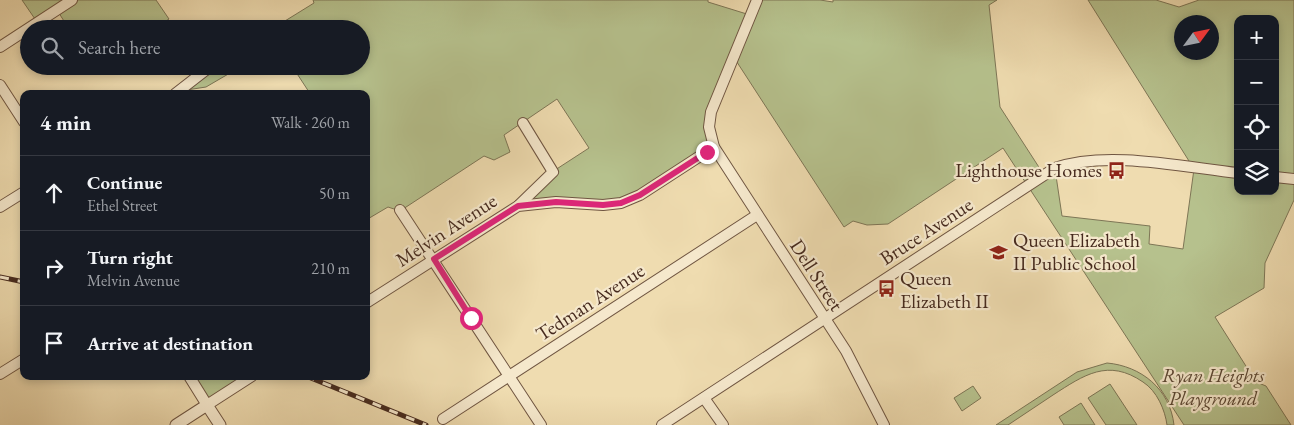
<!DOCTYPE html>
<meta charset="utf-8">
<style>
body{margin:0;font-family:"EB Garamond",serif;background:#20242c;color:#f1f3f6}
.controls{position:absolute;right:15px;top:15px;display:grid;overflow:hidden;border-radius:10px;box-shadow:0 2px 8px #0003}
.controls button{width:45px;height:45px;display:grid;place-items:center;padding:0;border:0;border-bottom:1px solid #363941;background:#171b24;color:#f1f3f6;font:25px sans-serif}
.compass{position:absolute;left:1174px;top:15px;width:45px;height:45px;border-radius:50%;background:#171b24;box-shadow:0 2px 8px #0003;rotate:57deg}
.stop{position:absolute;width:15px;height:15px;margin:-11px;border:4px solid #db2777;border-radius:50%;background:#fff}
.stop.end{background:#db2777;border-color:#fff;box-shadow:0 1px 5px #0008}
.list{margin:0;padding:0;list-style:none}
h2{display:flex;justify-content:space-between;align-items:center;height:65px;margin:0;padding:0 20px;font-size:21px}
h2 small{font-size:16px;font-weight:400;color:#9ea1a6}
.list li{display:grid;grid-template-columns:32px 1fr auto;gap:15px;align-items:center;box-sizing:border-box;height:75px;padding:0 20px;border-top:1px solid #363941}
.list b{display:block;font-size:19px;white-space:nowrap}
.list p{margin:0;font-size:16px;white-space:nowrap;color:#9ea1a6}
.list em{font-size:16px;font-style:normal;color:#9ea1a6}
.icon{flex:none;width:28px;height:28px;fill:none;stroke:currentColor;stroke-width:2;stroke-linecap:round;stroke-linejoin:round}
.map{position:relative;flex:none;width:1294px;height:425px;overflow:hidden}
.search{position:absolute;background:#171b24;box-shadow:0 2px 8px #0003;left:20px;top:20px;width:350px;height:55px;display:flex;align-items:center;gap:12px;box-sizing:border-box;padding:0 18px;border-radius:28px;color:#9ea1a6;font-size:19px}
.panel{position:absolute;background:#171b24;box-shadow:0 2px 8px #0003;left:20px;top:90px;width:350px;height:290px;border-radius:10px}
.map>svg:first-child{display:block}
.green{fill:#b6c18d;stroke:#7e7656;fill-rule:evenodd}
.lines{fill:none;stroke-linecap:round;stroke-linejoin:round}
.minor-casing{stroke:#705642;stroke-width:12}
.tertiary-casing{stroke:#705642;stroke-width:13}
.minor{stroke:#f5e8cc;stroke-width:10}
.tertiary{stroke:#f5e8cc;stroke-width:11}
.rail-casing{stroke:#462a1e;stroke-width:5}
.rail{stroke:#f5e8cc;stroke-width:3;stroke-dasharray:9;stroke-linecap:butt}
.route{stroke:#db2777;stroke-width:6}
.labels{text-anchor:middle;stroke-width:4.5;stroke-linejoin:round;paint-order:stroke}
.poi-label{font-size:20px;fill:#462a1e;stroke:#f5e8cc;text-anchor:start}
.street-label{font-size:20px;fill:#462a1e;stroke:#f5e8cc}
.park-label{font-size:20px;font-style:italic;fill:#5c4834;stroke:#f5e8cc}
</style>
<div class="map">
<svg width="1294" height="425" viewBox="0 0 1294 425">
<rect width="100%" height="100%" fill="#efdcb0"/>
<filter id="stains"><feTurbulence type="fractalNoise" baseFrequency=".004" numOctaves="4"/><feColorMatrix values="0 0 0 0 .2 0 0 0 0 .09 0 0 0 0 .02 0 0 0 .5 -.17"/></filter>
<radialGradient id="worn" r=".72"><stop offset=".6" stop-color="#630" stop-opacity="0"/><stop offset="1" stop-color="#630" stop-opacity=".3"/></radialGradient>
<g class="green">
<polygon points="22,0 156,0 169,19 154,29 69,29 57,10 37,22"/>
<path d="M 313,0 L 708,0 L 708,2 L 750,15 L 756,0 L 820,0 L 833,2 L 833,0 L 997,0 L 989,5 L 1000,107 L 1044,175 L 1055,169 L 1062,216 L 1150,226 L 1149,244 L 1183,249 L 1194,169 L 1088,0 L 1156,0 L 1179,7 L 1199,0 L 1294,0 L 1294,200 L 1265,263 L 1264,288 L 1215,317 L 1256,382 L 1266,386 L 1291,425 L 1184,425 L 1003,148 L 888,224 L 867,225 L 853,221 L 844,227 L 733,56 L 711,111 L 713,147 L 630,199 L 517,205 L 552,172 L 589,148 L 557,99 L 504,135 L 510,152 L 494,160 L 484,156 L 400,211 L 388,207 L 366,220 L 366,94 L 307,94 L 309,92 L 292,66 L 361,66 L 361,29 L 272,29 L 314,3 ZM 1238,19 L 1275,19 L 1275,191 L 1238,191 ZM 1182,22 L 1212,22 L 1212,52 L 1182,52 Z"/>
<polygon points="212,66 242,66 206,87 180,91"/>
<path d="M 1107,363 C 1141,366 1170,389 1174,425 L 1167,425 C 1165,410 1157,391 1143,382 C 1108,358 1084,375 1053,395 C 1038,405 1023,415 1008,425 L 996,425 L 1077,372 Z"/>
<polygon points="190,376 251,376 208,404"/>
<polygon points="1110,384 1137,425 1106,425 1088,398"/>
<polygon points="973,386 981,398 962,411 954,398"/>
<polygon points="1081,403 1095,425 1064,425 1059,417"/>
</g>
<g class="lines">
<defs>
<g id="minor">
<polyline points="757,0 711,112 709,127 714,147 846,351 884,425"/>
<polyline points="0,47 72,0"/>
<polyline points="0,85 24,122"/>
<polyline points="175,94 211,66"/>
<polyline points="1275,177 1294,179"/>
<polyline points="519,205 553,172 523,123"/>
<polyline points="0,207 24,192"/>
<polyline points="400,210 541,425"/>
<polyline points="366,303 518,206 556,202 603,205 621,203 640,195 714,147"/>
<polyline points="0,374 24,359"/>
<polyline points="189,376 207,405 252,376"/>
<polyline points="704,398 723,425"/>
<polyline points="443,419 757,215"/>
<path d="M 662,425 L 1055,168 C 1107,150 1183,167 1238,173"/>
</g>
<polyline id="tertiary" points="176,425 207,405 220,425"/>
</defs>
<use href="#minor" class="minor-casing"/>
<use href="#tertiary" class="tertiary-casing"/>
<use href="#minor" class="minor"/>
<use href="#tertiary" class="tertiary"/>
<defs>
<g id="rail">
<polyline points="0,277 24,282"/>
<polyline points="306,376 426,425"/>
</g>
</defs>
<use href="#rail" class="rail-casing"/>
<use href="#rail" class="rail"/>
</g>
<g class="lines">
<polyline class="route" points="471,318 434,259 518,206 556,202 603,205 621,203 640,195 707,152"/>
</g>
<defs>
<symbol id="bus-bare" viewBox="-9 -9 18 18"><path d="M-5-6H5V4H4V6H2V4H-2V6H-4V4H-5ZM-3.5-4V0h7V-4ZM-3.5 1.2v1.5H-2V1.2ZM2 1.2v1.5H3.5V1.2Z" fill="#8f2418" stroke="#f5e8cc" stroke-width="2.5" paint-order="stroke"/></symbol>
<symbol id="school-bare" viewBox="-9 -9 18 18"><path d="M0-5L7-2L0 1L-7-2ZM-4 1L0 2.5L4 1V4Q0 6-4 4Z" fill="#8f2418" stroke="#f5e8cc" stroke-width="2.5" paint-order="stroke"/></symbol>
</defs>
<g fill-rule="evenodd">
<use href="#bus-bare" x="1104" y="158" width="25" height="25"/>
<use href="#school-bare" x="986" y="240" width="25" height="25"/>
<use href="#bus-bare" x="874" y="276" width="25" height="25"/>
</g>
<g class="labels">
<g class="poi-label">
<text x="1102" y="177" text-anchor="end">Lighthouse Homes</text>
<text x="1013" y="247">Queen Elizabeth<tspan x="1013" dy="23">II Public School</tspan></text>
<text x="900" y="285">Queen<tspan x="900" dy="23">Elizabeth II</tspan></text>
</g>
<g class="street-label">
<text transform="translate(446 230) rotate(-33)" y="7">Melvin Avenue</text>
<text transform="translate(926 231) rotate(-33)" y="7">Bruce Avenue</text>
<text transform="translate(817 275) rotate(57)" y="7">Dell Street</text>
<text transform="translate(590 302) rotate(-33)" y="7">Tedman Avenue</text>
</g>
<g class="park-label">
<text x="1213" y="382">Ryan Heights<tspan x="1213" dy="23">Playground</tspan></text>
</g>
</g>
<rect width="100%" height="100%" filter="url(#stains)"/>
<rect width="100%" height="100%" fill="url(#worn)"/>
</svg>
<div class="controls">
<button>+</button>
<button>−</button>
<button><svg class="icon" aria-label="locate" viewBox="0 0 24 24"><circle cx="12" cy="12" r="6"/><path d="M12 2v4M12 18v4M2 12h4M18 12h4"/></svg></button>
<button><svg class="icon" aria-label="layers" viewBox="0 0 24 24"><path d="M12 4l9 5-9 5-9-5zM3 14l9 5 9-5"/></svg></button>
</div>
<svg class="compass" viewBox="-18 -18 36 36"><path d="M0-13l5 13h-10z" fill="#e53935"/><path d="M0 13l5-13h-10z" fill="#9ea1a6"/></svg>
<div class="stop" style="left:471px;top:318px"></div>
<div class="stop end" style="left:707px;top:152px"></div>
<div class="search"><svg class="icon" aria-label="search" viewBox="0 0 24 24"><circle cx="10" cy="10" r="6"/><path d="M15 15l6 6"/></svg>Search here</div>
<section class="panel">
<h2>4 min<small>Walk · 260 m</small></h2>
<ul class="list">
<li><svg class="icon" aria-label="ahead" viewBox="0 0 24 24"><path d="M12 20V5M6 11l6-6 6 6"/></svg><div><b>Continue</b><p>Ethel Street</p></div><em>50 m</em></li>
<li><svg class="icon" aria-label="right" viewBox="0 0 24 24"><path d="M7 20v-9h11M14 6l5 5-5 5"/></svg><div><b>Turn right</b><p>Melvin Avenue</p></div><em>210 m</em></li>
<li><svg class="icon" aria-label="arrive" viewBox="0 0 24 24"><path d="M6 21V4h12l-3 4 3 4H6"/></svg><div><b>Arrive at destination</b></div></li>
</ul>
</section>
</div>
